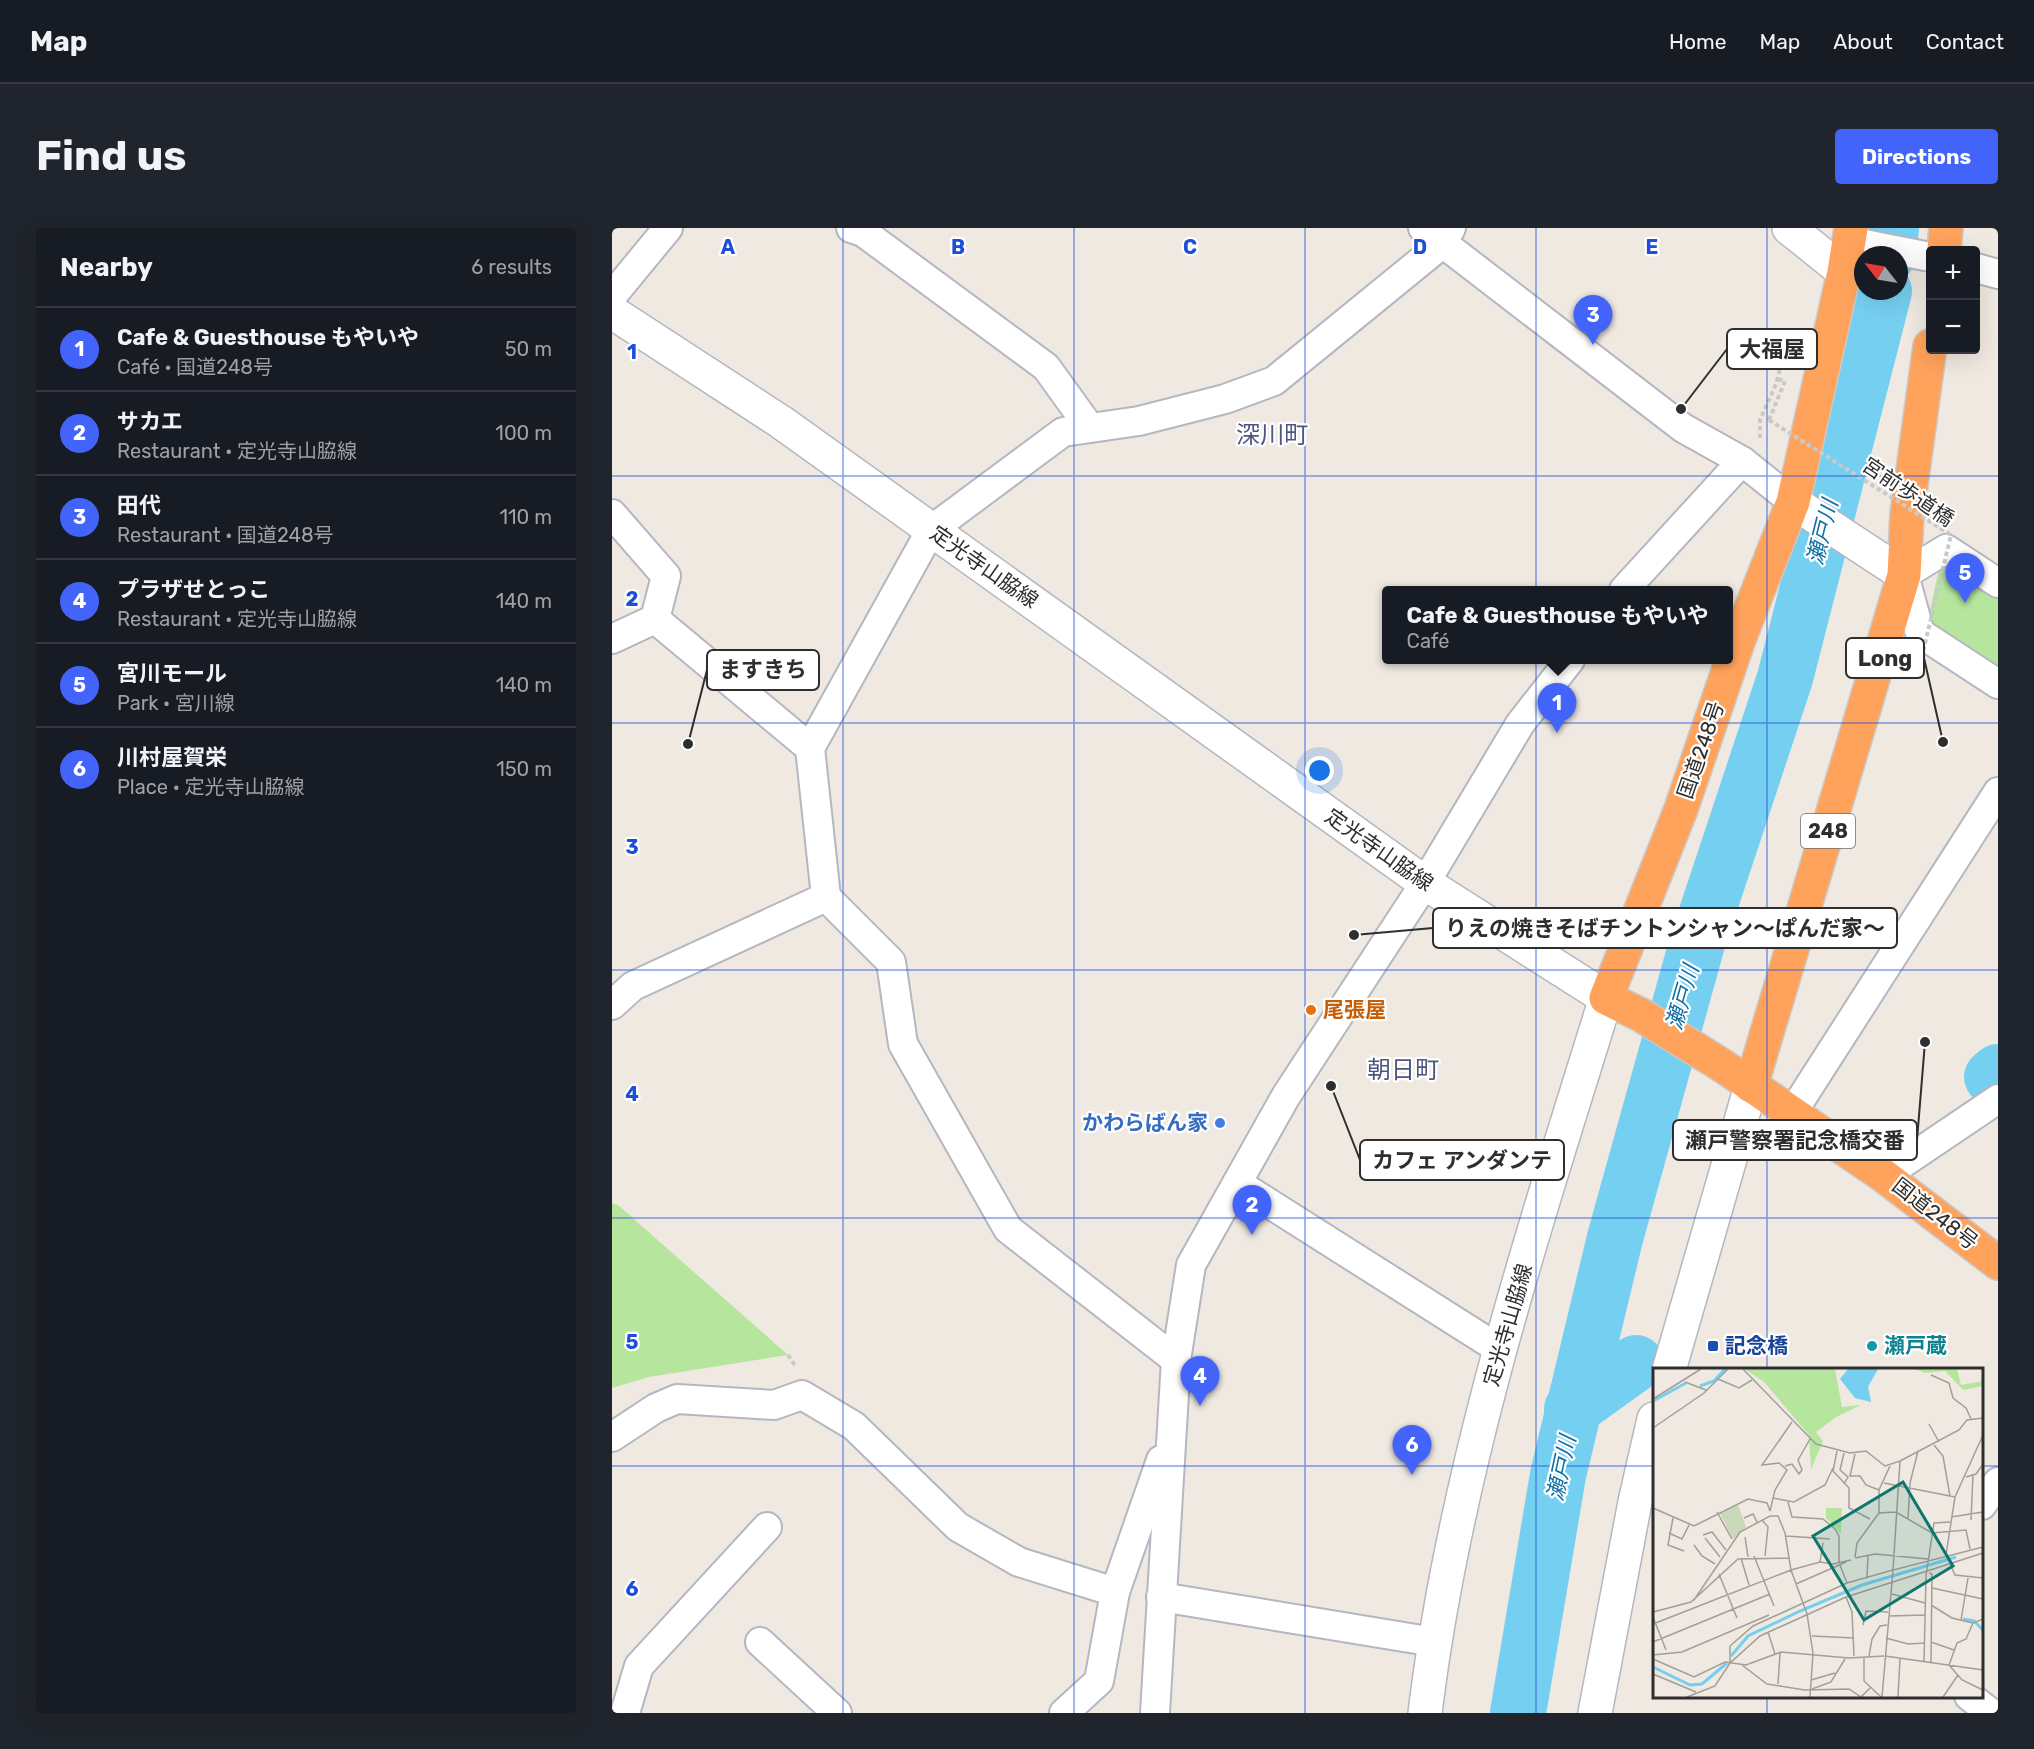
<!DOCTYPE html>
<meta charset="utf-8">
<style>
body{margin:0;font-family:Rubik,"Noto Sans JP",sans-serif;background:#20242c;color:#f1f3f6}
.controls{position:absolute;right:18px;top:18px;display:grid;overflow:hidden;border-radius:6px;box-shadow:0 6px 24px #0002}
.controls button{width:54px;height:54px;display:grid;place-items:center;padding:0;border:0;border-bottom:2px solid #363941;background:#171b24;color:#f1f3f6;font:30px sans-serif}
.compass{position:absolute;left:1242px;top:18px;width:54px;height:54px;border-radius:50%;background:#171b24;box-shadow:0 6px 24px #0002;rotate:301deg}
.you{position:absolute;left:708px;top:543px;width:21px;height:21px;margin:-15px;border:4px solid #fff;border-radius:50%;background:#1a73e8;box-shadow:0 0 0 9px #1a73e833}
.badge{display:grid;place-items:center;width:39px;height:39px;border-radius:50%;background:#4264fb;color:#fff;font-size:20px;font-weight:700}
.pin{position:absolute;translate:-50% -50px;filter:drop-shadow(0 2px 3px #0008)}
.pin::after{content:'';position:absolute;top:32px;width:21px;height:18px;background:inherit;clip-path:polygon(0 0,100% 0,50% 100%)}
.popup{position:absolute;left:770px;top:358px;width:351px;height:78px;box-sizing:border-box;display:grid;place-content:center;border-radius:6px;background:#171b24;filter:drop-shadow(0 2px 4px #0005);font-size:20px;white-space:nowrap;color:#9ea1a6}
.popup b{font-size:22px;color:#f1f3f6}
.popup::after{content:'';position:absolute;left:50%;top:100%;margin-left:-12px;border:12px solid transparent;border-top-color:#171b24}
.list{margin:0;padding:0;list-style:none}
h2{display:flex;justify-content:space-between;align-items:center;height:78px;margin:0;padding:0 24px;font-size:26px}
h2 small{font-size:20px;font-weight:400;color:#9ea1a6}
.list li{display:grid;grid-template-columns:39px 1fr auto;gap:18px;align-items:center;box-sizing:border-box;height:84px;padding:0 24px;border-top:2px solid #363941}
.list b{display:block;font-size:22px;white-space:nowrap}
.list p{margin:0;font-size:20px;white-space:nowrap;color:#9ea1a6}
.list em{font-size:20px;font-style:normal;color:#9ea1a6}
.map{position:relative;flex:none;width:1386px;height:1485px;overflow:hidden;border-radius:6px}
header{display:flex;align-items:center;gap:36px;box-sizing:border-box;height:84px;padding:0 30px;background:#171b24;border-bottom:2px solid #363941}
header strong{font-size:28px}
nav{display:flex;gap:33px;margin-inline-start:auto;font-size:21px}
.intro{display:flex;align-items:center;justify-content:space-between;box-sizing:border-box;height:144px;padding:0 36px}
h1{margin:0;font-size:42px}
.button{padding:15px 27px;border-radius:6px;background:#4264fb;color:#fff;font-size:21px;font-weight:700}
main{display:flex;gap:36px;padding:0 36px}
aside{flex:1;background:#171b24;border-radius:6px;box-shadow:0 6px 24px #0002}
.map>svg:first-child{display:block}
.green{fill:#b6e59e}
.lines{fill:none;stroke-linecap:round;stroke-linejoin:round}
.river{stroke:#75cff0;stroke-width:56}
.street-casing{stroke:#b4b7c1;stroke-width:32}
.secondary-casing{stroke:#b4b7c1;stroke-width:36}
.highway-casing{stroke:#c9c9c9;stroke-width:36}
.path{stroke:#c9c9c9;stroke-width:4;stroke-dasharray:4.5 3;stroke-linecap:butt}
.street{stroke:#fff;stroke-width:28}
.secondary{stroke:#fff;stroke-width:33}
.highway{stroke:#ffa35c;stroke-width:33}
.path-bridge{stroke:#c9c9c9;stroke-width:4;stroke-dasharray:4.5 3;stroke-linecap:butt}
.grid{fill:none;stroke:#1d4ed8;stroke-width:1.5;stroke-opacity:0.55}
.food-dot{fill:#e8710a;stroke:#fff;stroke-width:2}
.shop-dot{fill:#3f7fe0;stroke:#fff;stroke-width:2}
.transit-dot{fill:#1a4fb4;stroke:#fff;stroke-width:2}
.culture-dot{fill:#0f9aa8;stroke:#fff;stroke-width:2}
.labels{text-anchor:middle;stroke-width:4.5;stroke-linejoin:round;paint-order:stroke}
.shield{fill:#fff;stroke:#6d6d6d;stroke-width:1.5}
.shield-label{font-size:20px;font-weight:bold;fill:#2e2e2e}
.street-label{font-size:21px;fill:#2e2e2e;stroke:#fff}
.food-label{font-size:21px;font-weight:bold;fill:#c56008;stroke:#fff;text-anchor:start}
.shop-label{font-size:21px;font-weight:bold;fill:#366cbe;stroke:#fff;text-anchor:end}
.transit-label{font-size:21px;font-weight:bold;fill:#164399;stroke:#fff;text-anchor:start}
.culture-label{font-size:21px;font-weight:bold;fill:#0d838f;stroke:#fff;text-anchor:start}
.water-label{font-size:22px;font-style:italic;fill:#0d6fa3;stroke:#fff}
.quarter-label{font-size:24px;fill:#4d5680;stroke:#fff}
.inset-river{fill:none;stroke:#75cff0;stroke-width:3}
.inset-road{fill:none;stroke:#a29e99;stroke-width:1.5}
.view{fill:#0f766e;fill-opacity:0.15;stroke:#0f766e;stroke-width:3}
.inset-edge{fill:none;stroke:#2e2e2e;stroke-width:3}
.grid-label{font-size:20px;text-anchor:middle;font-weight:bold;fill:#1d4ed8;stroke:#fff;stroke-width:4.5;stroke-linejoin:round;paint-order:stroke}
.leader{fill:none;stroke:#2e2e2e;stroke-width:2}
.callout-dot{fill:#2e2e2e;stroke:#fff;stroke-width:2}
.callout{fill:#fff;stroke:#2e2e2e;stroke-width:2}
.callout-label{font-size:22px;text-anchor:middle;font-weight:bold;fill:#2e2e2e}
</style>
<header>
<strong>Map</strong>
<nav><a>Home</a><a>Map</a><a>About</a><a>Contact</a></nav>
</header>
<div class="intro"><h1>Find us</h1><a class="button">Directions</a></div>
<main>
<aside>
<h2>Nearby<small>6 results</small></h2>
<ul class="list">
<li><span class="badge">1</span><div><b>Cafe &amp; Guesthouse もやいや</b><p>Café · 国道248号</p></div><em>50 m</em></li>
<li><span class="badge">2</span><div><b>サカエ</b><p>Restaurant · 定光寺山脇線</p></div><em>100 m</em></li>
<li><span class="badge">3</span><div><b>田代</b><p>Restaurant · 国道248号</p></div><em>110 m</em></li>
<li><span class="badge">4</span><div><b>プラザせとっこ</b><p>Restaurant · 定光寺山脇線</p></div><em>140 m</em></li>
<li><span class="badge">5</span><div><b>宮川モール</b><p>Park · 宮川線</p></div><em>140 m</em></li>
<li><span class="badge">6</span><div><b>川村屋賀栄</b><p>Place · 定光寺山脇線</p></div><em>150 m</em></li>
</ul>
</aside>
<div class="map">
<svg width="1386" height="1485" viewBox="0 0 1386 1485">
<rect width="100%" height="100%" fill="#efe9e1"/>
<g class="green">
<polygon points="1331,321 1386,359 1386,440 1316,392"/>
<polygon points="0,975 6,977 176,1127 37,1149 0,1160"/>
</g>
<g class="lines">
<g class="river">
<polyline points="1276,27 1279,0"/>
<polyline points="1380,849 1386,844"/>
<polyline points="960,1181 1024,1135"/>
<polyline points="906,1485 946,1247 1003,1010 1086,712 1173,450 1272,63"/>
</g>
<defs>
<g id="street">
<polyline points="239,0 251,4 434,139 478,200"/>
<polyline points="811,0 1071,200 1130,233 1181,274"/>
<polyline points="1237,13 1318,29"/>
<polyline points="1364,40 1386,46"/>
<polyline points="0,68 56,0"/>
<polyline points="0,286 54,348 43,391"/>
<polyline points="1386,355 1334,321 1292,347 1308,405 1386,456"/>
<polyline points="1012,362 1130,233"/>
<polyline points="0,411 43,391 198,520"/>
<polyline points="0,777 21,758 214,669"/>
<polyline points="1180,885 1386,564"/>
<polyline points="1272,948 1386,871"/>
<polyline points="625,955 887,1121"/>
<polyline points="564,1132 396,1001 291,816 279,734 214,669 198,520 319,302 451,204 527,193 613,171 662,153 830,16 839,0"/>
<polyline points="0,1209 44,1180 65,1171 162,1177 190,1167 242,1198 346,1299 407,1334 503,1364"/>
<polyline points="1370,1277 1386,1254"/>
<polyline points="549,1369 822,1414"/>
<polyline points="148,1414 225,1485"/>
<polyline points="1357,1468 1379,1485"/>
<polyline points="13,1485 27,1438 155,1299"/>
<polyline points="452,1485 487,1453 503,1364 549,1232"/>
<polyline points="543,1485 564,1132 579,1037 674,868 813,655 908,496 958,432"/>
</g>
<g id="secondary">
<polyline points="1177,0 1232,44"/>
<path d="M 0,84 L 169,194 L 813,655 L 994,770 C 921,1005 843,1240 813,1485"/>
<polyline points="1181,274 1292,347"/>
<polyline points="1057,1142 1139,858"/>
<polyline points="983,1485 1023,1274 1042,1191"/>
</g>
<g id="highway">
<polyline points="1239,0 1232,44 1181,274 1127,411 1069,581 994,770 1029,787 1111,838 1272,948 1386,1035"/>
<polyline points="1332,22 1334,0"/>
<polyline points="1139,858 1292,347 1295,286 1318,118"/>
</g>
</defs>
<use href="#street" class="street-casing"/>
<use href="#secondary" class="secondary-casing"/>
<use href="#highway" class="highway-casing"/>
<g class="path">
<polyline points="1157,192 1173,153 1165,151"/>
<polyline points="1148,210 1148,192 1164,156 1172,126 1181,129"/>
<polyline points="176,1127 184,1139"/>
</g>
<use href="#street" class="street"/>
<use href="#secondary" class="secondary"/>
<use href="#highway" class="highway"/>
<polyline class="path-bridge" points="1157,192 1339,307 1309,432 1313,434"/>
</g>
<path class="grid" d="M 231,0 L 231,1485M 462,0 L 462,1485M 693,0 L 693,1485M 924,0 L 924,1485M 1155,0 L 1155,1142M 0,248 L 1386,248M 0,495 L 1386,495M 0,742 L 1386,742M 0,990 L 1386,990M 0,1238 L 1042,1238M 1370,1238 L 1386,1238M 1155,1468 L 1155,1485"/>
<circle class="food-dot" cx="699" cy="782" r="6"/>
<circle class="shop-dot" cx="608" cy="895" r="6"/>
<rect class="transit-dot" x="1095" y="1112" width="12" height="12" rx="3"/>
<circle class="culture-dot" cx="1260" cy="1118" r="6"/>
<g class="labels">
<rect class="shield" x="1189" y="586" width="54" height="34" rx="4.5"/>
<g class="shield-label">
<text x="1216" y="610">248</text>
</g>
<g class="street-label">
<text transform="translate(1296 264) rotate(34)" y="7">宮前歩道橋</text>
<text transform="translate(372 339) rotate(35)" y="7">定光寺山脇線</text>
<text transform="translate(1089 522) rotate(-71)" y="7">国道248号</text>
<text transform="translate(767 622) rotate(35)" y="7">定光寺山脇線</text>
<text transform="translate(1323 986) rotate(38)" y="7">国道248号</text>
<text transform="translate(896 1097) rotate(-74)" y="7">定光寺山脇線</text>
</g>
<g class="food-label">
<text x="711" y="789">尾張屋</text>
</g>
<g class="shop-label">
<text x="596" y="902">かわらばん家</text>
</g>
<g class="transit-label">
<text x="1113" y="1125">記念橋</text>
</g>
<g class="culture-label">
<text x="1272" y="1125">瀬戸蔵</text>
</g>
<g class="water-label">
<text transform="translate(1210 304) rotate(-76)" y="8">瀬戸川</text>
<text transform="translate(1070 769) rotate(-74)" y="8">瀬戸川</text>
<text transform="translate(949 1240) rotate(-78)" y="8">瀬戸川</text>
</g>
<g class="quarter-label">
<text x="660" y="215">深川町</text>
<text x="791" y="850">朝日町</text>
</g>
</g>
<g transform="translate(1041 1140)">
<rect width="330" height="330" fill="#efe9e1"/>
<path d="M 92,1 L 182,1 L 189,39 L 208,37 L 183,49 L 163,64 L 170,73 L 158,101 L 156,67 L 111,14 ZM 262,1 L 304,1 L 308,17 L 330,13 L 330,18 L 310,22 L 292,3 L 272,5 ZM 173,140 L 189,140 L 188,166 L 173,150 Z" fill="#b6e59e"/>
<path d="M 85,137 L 93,159 L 80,171 L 67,145 Z" fill="#c8d9b8"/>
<path d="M 195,1 L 225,1 L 215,19 L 218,34 L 202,30 L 187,11 Z" fill="#75cff0"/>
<path class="inset-river" d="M 47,18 L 61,13 L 72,1M 0,33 L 33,15M 310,251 L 321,253 L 330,262M 78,288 L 95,268 L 147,243 L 209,217 L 303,189M 0,299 L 37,317 L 49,316 L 74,295"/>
<path class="inset-road" d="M 90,1 L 163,76 L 197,85 L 213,83 L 232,98 L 247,93 L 240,202 L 194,215 L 100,258 L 77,278 L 77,295 L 107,268 L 193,229 L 240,214M 278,7 L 296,15 L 300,30 L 313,40 L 318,51M 65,11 L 86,20 L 99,12M 32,14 L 53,22M 0,31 L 48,1M 276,56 L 286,74M 0,60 L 51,25 L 75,1M 281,77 L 290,88 L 297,128M 184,83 L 180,103 L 196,120 L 196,140 L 217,151M 191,85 L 187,102 L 195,109 L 191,116M 202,86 L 197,108 L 207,108 L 213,117 L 226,122M 247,93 L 306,62 L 314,52 L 330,50M 132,98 L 139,96 L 146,106 L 149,102 L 145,92 L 157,71M 313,109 L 323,106 L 330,96M 231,115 L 302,129M 120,130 L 141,134 L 172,117 L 180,100M 135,134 L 139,149 L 170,151 L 182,161 L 186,168 L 186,194M 0,140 L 41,158 L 95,131 L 114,135 L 117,143M 117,143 L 122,122 L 134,102 L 126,95 L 109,97 L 139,54M 64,144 L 79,171M 226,145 L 226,122 L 237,98M 298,149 L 330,144M 20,150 L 15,177 L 31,183M 91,150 L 100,146 L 104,154M 255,150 L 257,115 L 265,83M 109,152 L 115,159 L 112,188M 318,152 L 320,107M 16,165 L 29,171 L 36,157M 50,167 L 59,164 L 73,182M 133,168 L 177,171M 92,169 L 95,189M 52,170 L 67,189M 41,177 L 49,188 L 62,196M 293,187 L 302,129 L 330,67M 101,188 L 121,238M 202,189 L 204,175 L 226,145 L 243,144 L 279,165 L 313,162 L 317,181M 294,189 L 302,207 L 330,210M 88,190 L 96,217M 202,190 L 222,186 L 275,191M 167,194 L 170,175M 187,197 L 194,215M 276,205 L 279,206 L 278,294M 66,206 L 84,250M 214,209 L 215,187M 240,214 L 330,185M 143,216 L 193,194M 279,220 L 330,231M 239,226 L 272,235M 193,229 L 199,244 L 201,288M 41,232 L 87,164 L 117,148 L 125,148 L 132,165 L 138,202 L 154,246 L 160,285M 278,237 L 299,250 L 320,255M 0,244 L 38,234 L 85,191 L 136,190M 237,248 L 272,247M 0,249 L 13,282M 330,251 L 320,255 L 313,271 L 304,275 L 296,297 L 309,312 L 330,322M 308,252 L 315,210M 0,256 L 138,202 L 167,194 L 180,196 L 198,192M 210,257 L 213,243 L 235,244M 115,264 L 122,286M 159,268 L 201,270M 233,270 L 255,276 L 272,275M 0,274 L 117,226M 278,274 L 301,282M 0,287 L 29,284 L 116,247M 216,288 L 219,271 L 227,258 L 234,257M 232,288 L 330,302M 211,289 L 211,313 L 228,329M 0,291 L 41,309 L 72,294 L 93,297 L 128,284 L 196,290 L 231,288M 271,294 L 273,208 L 281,155 L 297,154M 89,297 L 114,316 L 152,322 L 196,321 L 208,329 L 217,320M 0,306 L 43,324M 158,312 L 182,305M 125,316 L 127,285M 159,321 L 178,314 L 192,291M 34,329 L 62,318 L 77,295M 157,329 L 160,285M 229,329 L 240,202 L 330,179M 245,329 L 247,291M 290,329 L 305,307"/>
<path class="view" d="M 250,114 L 300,198 L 211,252 L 160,168 Z"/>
<rect width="330" height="330" class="inset-edge"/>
</g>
<g class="grid-label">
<text x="116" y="26">A</text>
<text x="346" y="26">B</text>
<text x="578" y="26">C</text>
<text x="808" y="26">D</text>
<text x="1040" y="26">E</text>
<text x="20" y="131">1</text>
<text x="20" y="378">2</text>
<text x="20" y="626">3</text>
<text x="20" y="873">4</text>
<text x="20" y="1121">5</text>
<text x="20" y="1368">6</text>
</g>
<path class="leader" d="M1069 181L1115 121M1331 514L1312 430M76 516L95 442M742 707L821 700M1313 814L1305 912M719 858L748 932"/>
<g class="callout-dot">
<circle cx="1069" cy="181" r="6"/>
<circle cx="1331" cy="514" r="6"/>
<circle cx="76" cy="516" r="6"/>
<circle cx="742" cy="707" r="6"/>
<circle cx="1313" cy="814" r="6"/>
<circle cx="719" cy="858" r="6"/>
</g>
<g class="callout">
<rect x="1115" y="101" width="90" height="40" rx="6"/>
<rect x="1234" y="410" width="78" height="40" rx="6"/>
<rect x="95" y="422" width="112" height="40" rx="6"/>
<rect x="821" y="680" width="464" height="40" rx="6"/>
<rect x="1061" y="892" width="244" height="40" rx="6"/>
<rect x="748" y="912" width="204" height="40" rx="6"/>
</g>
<g class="callout-label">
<text x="1160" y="129">大福屋</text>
<text x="1273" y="438">Long</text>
<text x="151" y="449">ますきち</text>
<text x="1053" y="708">りえの焼きそばチントンシャン～ぱんだ家～</text>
<text x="1183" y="920">瀬戸警察署記念橋交番</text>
<text x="850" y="940">カフェ アンダンテ</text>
</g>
</svg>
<div class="controls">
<button>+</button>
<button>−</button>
</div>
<svg class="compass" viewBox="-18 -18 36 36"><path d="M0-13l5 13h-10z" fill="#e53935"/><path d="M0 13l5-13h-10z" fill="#9ea1a6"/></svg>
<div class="you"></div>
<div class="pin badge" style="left:945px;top:505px">1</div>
<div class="popup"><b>Cafe &amp; Guesthouse もやいや</b>Café</div>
<div class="pin badge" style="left:640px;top:1007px">2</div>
<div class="pin badge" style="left:981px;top:117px">3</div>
<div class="pin badge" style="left:588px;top:1178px">4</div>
<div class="pin badge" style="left:1353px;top:375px">5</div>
<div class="pin badge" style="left:800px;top:1247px">6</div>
</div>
</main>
